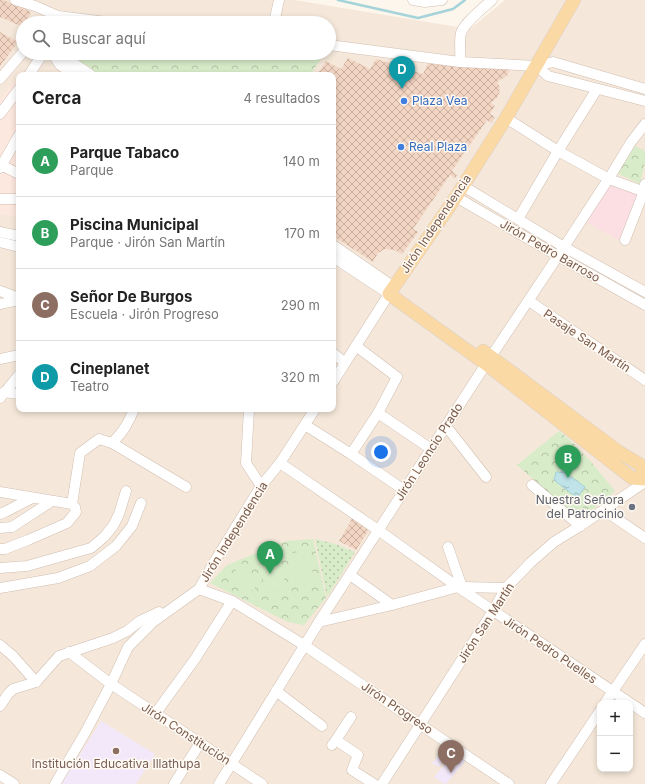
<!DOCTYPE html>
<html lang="es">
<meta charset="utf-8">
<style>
body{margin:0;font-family:Inter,sans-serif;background:#f2f2f2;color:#222}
.controls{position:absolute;right:12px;bottom:12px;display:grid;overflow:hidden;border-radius:8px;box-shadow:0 2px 6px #0003}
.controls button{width:36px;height:36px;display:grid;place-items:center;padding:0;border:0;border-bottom:1px solid #e0e0e0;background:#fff;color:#222;font:20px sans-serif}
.you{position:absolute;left:381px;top:452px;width:14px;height:14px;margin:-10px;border:3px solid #fff;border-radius:50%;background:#1a73e8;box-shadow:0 0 0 6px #1a73e833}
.badge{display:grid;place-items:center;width:26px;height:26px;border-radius:50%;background:#e76f51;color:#fff;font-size:13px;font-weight:700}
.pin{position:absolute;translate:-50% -33px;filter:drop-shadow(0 1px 2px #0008)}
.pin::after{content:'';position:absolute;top:21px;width:14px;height:12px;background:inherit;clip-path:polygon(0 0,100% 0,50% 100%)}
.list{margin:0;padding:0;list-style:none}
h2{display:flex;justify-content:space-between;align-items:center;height:52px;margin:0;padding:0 16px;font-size:17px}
h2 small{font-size:13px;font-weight:400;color:#767676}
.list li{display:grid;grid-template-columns:26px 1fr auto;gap:12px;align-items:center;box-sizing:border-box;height:72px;padding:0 16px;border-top:1px solid #e0e0e0}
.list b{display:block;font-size:15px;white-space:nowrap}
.list p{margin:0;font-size:13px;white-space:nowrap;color:#767676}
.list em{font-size:13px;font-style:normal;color:#767676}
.icon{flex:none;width:22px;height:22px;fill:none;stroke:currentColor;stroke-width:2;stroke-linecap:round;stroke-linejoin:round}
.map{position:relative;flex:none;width:645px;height:784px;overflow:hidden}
.search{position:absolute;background:#fff;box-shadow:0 2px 6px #0003;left:16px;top:16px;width:320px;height:44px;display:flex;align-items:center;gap:10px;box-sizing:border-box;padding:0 14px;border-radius:22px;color:#767676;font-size:15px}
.panel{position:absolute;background:#fff;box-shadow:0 2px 6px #0003;left:16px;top:72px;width:320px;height:340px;border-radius:8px}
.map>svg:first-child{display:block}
.residential{fill:#f5e8da;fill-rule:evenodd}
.commercial{fill:#fde8e0}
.education{fill:#f3e8fa}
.medical{fill:#fbdfe3}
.grass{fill:url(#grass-dots)}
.forest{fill:url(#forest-crowns)}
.pitch{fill:#d8ecc9}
.water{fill:url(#water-ripples);stroke:#a5d3da}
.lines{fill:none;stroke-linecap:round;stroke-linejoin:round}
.stream{stroke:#a5d3da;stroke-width:2.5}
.building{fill:url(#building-cross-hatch)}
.minor-casing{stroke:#d1beb0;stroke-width:11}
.major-casing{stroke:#dad1cd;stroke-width:14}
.minor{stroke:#fff;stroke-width:10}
.major{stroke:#fbd9a5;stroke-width:13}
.shop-dot{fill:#3f7fe0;stroke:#fffaf3;stroke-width:1.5}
.worship-dot{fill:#6b7280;stroke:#fffaf3;stroke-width:1.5}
.education-dot{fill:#8d6e63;stroke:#fffaf3;stroke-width:1.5}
.labels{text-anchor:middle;stroke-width:3;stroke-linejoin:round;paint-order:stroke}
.shop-label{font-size:12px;fill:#366cbe;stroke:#fffaf3;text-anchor:start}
.street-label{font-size:12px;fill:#7a5c4d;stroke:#fffaf3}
.worship-label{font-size:12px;fill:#5b616d;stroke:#fffaf3;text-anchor:end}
.education-label{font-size:12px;fill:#785e54;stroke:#fffaf3}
</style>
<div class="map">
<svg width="645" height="784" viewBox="0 0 645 784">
<defs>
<pattern id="grass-dots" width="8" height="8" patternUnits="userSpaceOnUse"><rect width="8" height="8" fill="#d8ecc9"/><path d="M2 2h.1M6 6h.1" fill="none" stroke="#b4c2a5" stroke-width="1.8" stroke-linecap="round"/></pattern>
<pattern id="forest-crowns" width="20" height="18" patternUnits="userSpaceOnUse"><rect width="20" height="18" fill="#d8ecc9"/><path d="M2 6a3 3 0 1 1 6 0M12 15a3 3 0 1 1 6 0" fill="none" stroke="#b4c2a5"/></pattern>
<pattern id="water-ripples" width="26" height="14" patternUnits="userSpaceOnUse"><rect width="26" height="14" fill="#bfe3e8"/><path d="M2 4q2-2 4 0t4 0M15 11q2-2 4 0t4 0" fill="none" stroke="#a0bbbe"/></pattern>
<pattern id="building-cross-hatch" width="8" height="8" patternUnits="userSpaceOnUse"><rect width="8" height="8" fill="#f3d5c3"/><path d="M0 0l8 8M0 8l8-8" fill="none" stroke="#cab0a1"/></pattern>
</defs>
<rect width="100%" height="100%" fill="#fdf6ec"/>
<path class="residential" d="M 0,0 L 294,0 L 470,29 L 505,0 L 645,0 L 645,784 L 0,784 ZM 23,23 L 329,23 L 329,53 L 23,53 ZM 19,75 L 333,75 L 333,409 L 19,409 ZM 600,703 L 630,703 L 630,769 L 600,769 Z"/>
<polygon class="commercial" points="19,76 19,217 0,214 0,99"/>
<g class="education">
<polygon points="101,721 155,754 136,784 61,784"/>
<polygon points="448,745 468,758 446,784 444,784 434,777 450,758 447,757 439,767 432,763"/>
</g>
<polygon class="medical" points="611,182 639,194 622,242 584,221"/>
<polygon class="grass" points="315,539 335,544 355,552 327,597"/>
<g class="forest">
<polygon points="61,53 325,53 310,75 94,75"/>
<polygon points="635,146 645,151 645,163 640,184 617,173"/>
<path d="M 559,431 C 581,448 598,470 615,491 L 580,520 L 517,465 Z"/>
<polygon points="313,539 326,598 304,625 288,622 210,583 227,565 286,541"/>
</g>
<g class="pitch">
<polygon points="308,550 315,583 294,587 288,554"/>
<polygon points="280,555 286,589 266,593 259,560"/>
<polygon points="250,563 255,590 240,592 235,568"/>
</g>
<polygon class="water" points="562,470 585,487 577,498 554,480 556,472 559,472 560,473"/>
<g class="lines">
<polyline class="stream" points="338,0 418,18 453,9 465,0"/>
</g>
<g class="building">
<polygon points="0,0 4,0 31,12 26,23 23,23 23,27 0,17"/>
<polygon points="0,32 18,42 0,66"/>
<polygon points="348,58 370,69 376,59 423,74 429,61 510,69 507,76 497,82 500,87 499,94 497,98 491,103 495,106 490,114 495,117 492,123 487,120 452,171 457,175 455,178 450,175 413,229 418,232 402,254 394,250 385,249 378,253 373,262 333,236 333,75 317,75 326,61 341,69"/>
<polygon points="353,517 370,528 356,550 339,541"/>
</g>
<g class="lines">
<defs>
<g id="minor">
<polyline points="15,0 35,6 58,16 114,23"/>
<polyline points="413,0 425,2 442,0"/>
<polyline points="274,23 279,0"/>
<polyline points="329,45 460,62 537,66 553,62 645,89"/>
<polyline points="52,53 60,65 74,75"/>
<polyline points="53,54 64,57 91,75"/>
<path d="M 460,62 C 461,53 459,41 461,33 C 464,23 484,7 492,0"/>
<polyline points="537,66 548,76 645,101"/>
<polyline points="29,75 43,53"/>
<polyline points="0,79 23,52"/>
<polyline points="0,114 19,89"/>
<polyline points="506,118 558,151 609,179 645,192"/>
<polyline points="1,165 19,174"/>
<polyline points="0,168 19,135"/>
<polyline points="463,186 564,247 645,292"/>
<polyline points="456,197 558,256 645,305"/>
<polyline points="0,199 19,199"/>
<polyline points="518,219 558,151 597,89"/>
<polyline points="0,232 19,236"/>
<polyline points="625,240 644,191 645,184"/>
<polyline points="0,242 19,247"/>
<polyline points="333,245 394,287"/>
<polyline points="333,257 389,294 333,382"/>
<polyline points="0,291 19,298"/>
<polyline points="529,301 645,380"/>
<polyline points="0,304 19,300"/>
<polyline points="333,353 345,363"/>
<polyline points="0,359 19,355"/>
<polyline points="4,392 19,394"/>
<polyline points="0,398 19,375"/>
<polyline points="249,409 246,463 261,486"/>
<polyline points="378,413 431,449"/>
<polyline points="305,425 351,454 404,490"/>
<polyline points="446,426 486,477"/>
<path d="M 112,443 C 123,432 128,424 134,409"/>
<polyline points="351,454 378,413 397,377 356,346"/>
<polyline points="280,463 378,530 458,587 645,713"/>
<polyline points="532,485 580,526"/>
<polyline points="0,492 72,504"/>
<polyline points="604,510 645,538"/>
<polyline points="0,514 5,512 32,498"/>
<polyline points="0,528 12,527 52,501"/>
<polyline points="448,547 462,587"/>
<polyline points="0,549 5,549 28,540 67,523 76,512 75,507 72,504 80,453 99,439 112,443 186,487"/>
<polyline points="0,568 27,566 91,548 104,537 113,526 119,514 126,491"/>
<polyline points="350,575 392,605"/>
<polyline points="0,588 58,578 90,566 116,546 132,526 141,503"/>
<polyline points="199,589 232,601 304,645 421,725 509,784"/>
<polyline points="319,622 392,605 458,587 462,587 506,588"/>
<polyline points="0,645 13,656 36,682"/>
<polyline points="69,652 111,684 262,784"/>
<polyline points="276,691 322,726"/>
<polyline points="605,703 645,644"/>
<polyline points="0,706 8,694 13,689 36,682 59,656 113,638 127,631 140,621 159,612"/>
<polyline points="155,714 195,659 232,601"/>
<polyline points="336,740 358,755 352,770 374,784"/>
<polyline points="332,745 336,740 351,717"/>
<polyline points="0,775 14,784"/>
<polyline points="55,784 85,733 111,684 128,647 153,622 199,589 216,559 261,486 280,463 315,409"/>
<polyline points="174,784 200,743"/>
<polyline points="219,784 319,622 486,364 564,247 611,175 631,142 645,124"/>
<polyline points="382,784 493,611 506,588 530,563 554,542 580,526 645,482"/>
<polyline points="551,784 600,711"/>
</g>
<g id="major">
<polyline points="574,0 506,118 456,197 389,294 486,364 632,478 645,479"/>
<polyline points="483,351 619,452 639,464 645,473"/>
</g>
</defs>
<use href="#minor" class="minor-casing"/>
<use href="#major" class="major-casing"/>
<use href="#minor" class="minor"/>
<use href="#major" class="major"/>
</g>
<g class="shop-dot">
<circle cx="404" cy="101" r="4"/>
<circle cx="401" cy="147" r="4"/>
</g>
<circle class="worship-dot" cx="632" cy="507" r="4"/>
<circle class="education-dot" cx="116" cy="751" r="4"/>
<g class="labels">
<g class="shop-label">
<text x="412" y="105">Plaza Vea</text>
<text x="409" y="151">Real Plaza</text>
</g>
<g class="street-label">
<text transform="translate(436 224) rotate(-56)" y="4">Jirón Independencia</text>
<text transform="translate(550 251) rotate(30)" y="4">Jirón Pedro Barroso</text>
<text transform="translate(587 341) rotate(34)" y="4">Pasaje San Martín</text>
<text transform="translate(429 452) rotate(-57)" y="4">Jirón Leoncio Prado</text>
<text transform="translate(234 532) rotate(-58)" y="4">Jirón Independencia</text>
<text transform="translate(486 623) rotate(-57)" y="4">Jirón San Martín</text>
<text transform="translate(550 650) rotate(34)" y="4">Jirón Pedro Puelles</text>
<text transform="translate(397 708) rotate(34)" y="4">Jirón Progreso</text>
<text transform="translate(186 734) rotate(33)" y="4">Jirón Constitución</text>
</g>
<g class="worship-label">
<text x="624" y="504">Nuestra Señora<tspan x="624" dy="14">del Patrocinio</tspan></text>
</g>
<g class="education-label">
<text x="116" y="768">Institución Educativa Illathupa</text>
</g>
</g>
</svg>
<div class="controls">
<button>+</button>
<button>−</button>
</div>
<div class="you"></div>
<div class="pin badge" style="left:270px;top:574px;background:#2e9e5b">A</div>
<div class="pin badge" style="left:568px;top:478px;background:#2e9e5b">B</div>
<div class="pin badge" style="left:451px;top:773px;background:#8d6e63">C</div>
<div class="pin badge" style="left:402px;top:89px;background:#0f9aa8">D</div>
<div class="search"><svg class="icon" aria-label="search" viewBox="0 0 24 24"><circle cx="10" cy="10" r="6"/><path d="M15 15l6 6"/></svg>Buscar aquí</div>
<section class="panel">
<h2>Cerca<small>4 resultados</small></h2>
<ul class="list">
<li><span class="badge" style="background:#2e9e5b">A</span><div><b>Parque Tabaco</b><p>Parque</p></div><em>140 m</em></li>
<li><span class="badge" style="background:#2e9e5b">B</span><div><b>Piscina Municipal</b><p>Parque · Jirón San Martín</p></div><em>170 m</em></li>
<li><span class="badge" style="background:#8d6e63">C</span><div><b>Señor De Burgos</b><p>Escuela · Jirón Progreso</p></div><em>290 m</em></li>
<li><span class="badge" style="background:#0f9aa8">D</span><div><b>Cineplanet</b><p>Teatro</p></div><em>320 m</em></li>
</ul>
</section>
</div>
